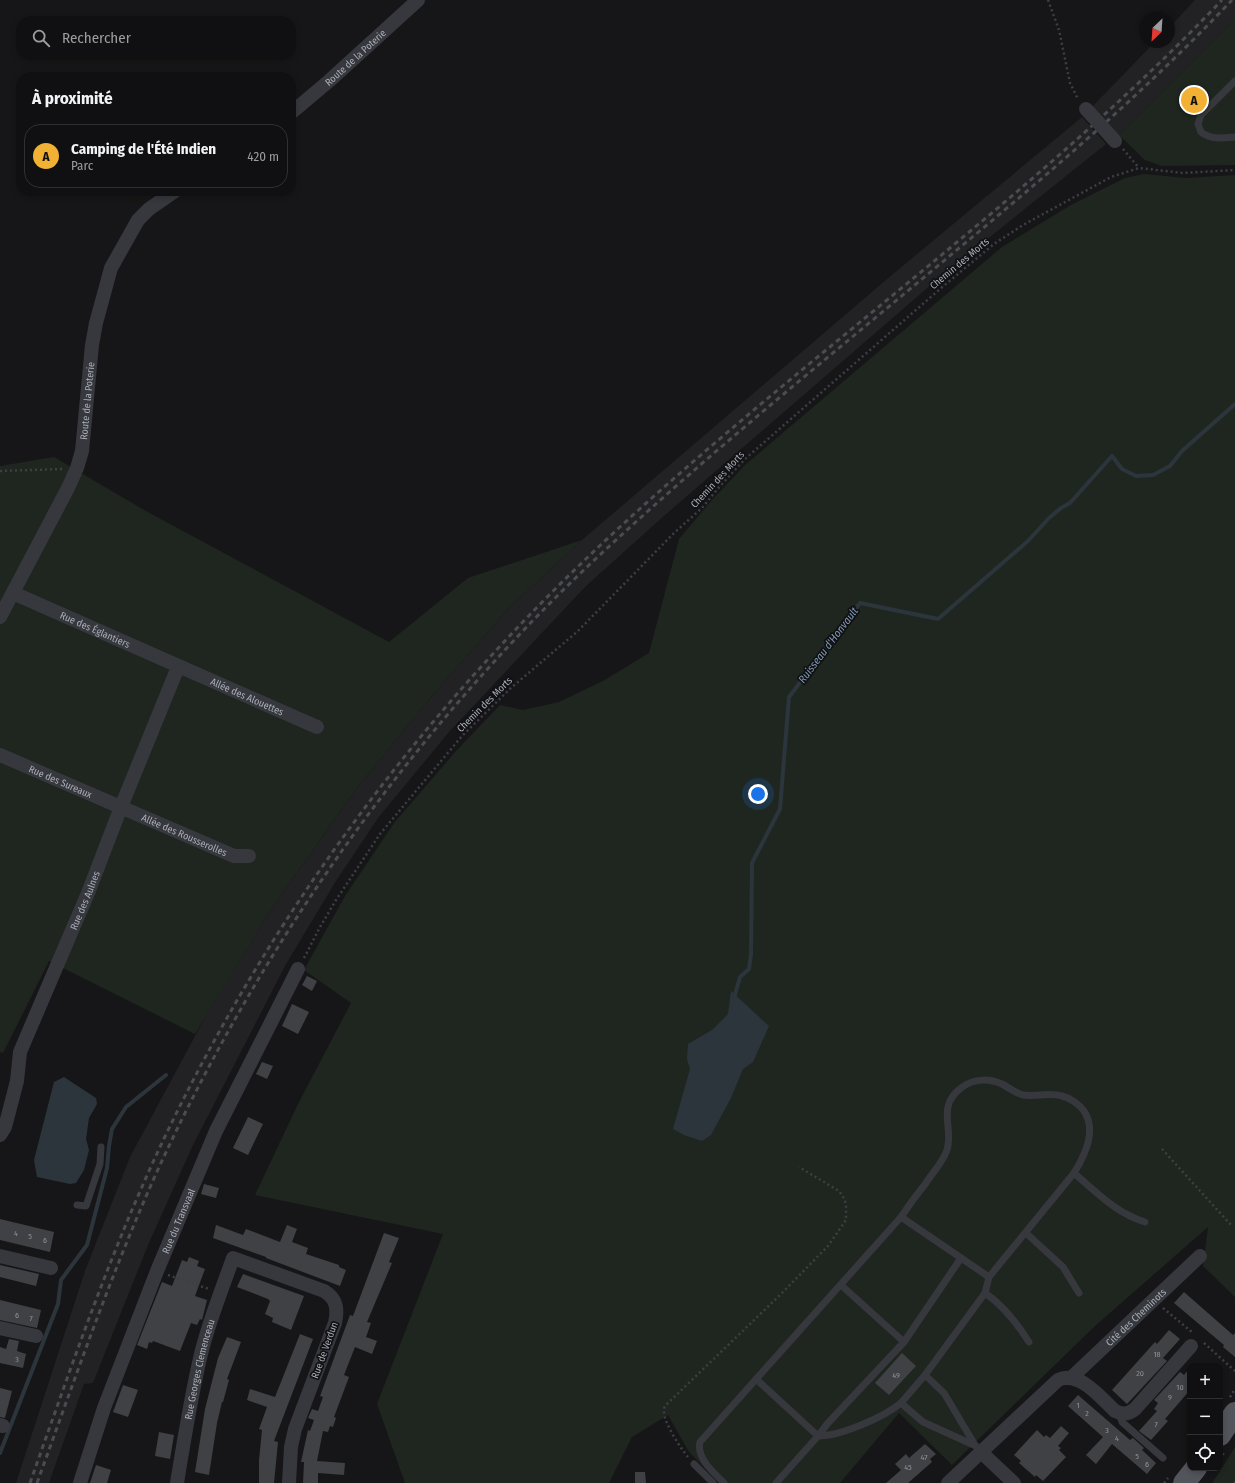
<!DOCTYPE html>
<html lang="fr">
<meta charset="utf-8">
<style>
body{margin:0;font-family:"Fira Sans Condensed",sans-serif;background:#19191b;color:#f1f3f6}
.controls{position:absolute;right:12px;bottom:12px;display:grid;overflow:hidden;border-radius:8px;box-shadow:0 2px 6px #0003}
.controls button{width:36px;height:36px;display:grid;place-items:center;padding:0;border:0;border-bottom:1px solid #303032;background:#101012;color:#f1f3f6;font:20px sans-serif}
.compass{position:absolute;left:1139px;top:12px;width:36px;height:36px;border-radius:50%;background:#101012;box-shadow:0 2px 6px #0003;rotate:205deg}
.you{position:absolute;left:758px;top:794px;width:14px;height:14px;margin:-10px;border:3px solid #fff;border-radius:50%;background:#1a73e8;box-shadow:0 0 0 6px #1a73e833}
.badge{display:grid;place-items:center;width:26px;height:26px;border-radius:50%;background:#f2b134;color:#111;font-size:13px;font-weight:700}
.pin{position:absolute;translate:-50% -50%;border:2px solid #fff;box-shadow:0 1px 4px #0006}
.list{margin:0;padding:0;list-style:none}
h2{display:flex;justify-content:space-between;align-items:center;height:52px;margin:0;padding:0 16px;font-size:17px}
h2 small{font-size:13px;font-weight:400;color:#9c9d9f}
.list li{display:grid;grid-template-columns:26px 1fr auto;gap:12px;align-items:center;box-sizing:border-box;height:64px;margin:0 8px 8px;padding:0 8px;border:1px solid #303032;border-radius:16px}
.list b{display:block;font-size:15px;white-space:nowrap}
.list p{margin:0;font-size:13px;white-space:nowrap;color:#9c9d9f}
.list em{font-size:13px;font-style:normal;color:#9c9d9f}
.icon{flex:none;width:22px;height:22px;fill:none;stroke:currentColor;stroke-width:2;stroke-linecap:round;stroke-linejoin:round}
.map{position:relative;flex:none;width:1235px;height:1483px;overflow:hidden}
.search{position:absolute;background:#101012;box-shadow:0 2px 6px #0003;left:16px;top:16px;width:280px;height:44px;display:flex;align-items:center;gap:10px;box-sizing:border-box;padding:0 14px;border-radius:16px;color:#9c9d9f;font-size:15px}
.panel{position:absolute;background:#101012;box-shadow:0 2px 6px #0003;left:16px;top:72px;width:280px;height:124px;border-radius:16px}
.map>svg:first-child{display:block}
.built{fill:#222225}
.green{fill:#1e261f}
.water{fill:#2c353c}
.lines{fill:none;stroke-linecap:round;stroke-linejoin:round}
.stream{stroke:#2c353c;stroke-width:4}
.building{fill:#404145}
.path{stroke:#3d3f44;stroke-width:2.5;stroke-dasharray:2 3;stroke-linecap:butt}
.service{stroke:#37383d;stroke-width:7}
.minor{stroke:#37383d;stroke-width:14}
.primary{stroke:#53555c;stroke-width:22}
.rail{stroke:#4a4c52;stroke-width:3;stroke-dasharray:5 4;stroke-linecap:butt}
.minor-bridge{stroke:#37383d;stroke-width:14}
.labels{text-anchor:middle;stroke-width:3.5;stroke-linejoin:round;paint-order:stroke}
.number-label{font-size:8px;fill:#8e929b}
.street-label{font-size:10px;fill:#a8adb8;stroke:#111113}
.water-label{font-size:11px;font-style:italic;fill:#7f9bb3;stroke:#111113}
</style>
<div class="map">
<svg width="1235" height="1483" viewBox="0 0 1235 1483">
<rect width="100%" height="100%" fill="#161618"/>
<g class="built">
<polygon points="1195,0 1235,0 1235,19 1119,135 1092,107 1155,42 1169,42 1169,28"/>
<polygon points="1082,117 1106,144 940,277 665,515 586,586 449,732 378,818 336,881 286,964 193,1145 148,1245 93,1383 84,1384 49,1483 16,1483 85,1271 130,1157 209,1010 272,908 356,789 436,691 509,608 582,540 887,279"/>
</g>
<g class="green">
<polygon points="1235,19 1235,165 1162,166 1145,160 1119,135"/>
<polygon points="1144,174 1186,178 1235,175 1235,1297 1203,1266 1208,1227 1095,1326 952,1465 899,1413 840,1483 719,1483 689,1452 668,1415 632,1437 609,1483 405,1483 377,1404 443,1234 255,1195 298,1104 351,1003 304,970 345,896 394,823 456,751 500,705 523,710 559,702 603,681 649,653 679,539 712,500 745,465 1002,247 1069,206 1125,178"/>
<polygon points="54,457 144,510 389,642 468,578 582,540 509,608 436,691 356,789 272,908 195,1034 49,961 3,1053 0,1052 0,466"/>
<polygon points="1235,1447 1235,1483 1214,1483 1213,1482"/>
</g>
<g class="water">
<polygon points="731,991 769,1026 753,1062 743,1069 731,1098 711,1135 702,1141 684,1135 673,1129 690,1069 687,1059 688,1044 712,1030 728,1014"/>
<polygon points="64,1077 96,1098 97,1104 89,1118 86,1139 89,1150 84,1170 76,1183 70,1184 37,1177 34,1160 54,1082"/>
</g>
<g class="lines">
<g class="stream">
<polyline points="734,998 740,977 749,969 751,954 752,863 780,809 789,697 860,603 938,619 1028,541 1049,518 1061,508 1070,503 1112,456 1122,469 1136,476 1153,475 1170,466 1182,451 1235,404"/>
<polyline points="0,1453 58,1304 61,1280 87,1245 107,1168 109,1146 112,1129 126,1107 166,1075"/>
</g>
</g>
<g class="building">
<polygon points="307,976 317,981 312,991 302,985"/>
<polygon points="292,1004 309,1012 298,1034 282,1026"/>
<polygon points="262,1062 273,1066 267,1079 256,1074"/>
<polygon points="248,1117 263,1124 248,1155 233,1148"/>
<polygon points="204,1184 219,1188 216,1198 201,1194"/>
<polygon points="0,1219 54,1232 50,1252 0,1240"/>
<polygon points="216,1225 243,1235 246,1229 280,1242 287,1225 297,1229 292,1242 308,1248 306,1254 339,1265 339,1267 346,1270 340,1286 266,1258 266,1257 213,1238"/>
<polygon points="384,1233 399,1238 389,1262 392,1263 367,1322 371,1323 366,1337 377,1341 372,1354 355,1347 344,1375 349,1377 334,1417 336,1418 333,1427 330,1426 328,1432 323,1431 317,1461 345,1463 344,1475 318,1473 318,1483 303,1483 304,1462 301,1462 308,1430 310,1431 314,1420 308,1418 312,1409 318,1411 323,1397 320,1396 350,1315 353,1316"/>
<polygon points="189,1257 199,1261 197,1266 205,1269 195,1296 207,1300 202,1320 200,1319 197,1325 191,1323 180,1351 153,1341 152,1343 149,1342 147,1349 137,1345 162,1282 172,1286 182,1260 187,1262"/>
<polygon points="0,1265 39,1274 36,1286 0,1277"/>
<polygon points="243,1274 304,1296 291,1330 272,1322 273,1318 265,1314 270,1301 268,1299 237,1287"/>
<polygon points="1184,1292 1233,1335 1235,1333 1235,1357 1223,1347 1224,1345 1174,1303"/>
<polygon points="0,1300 41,1310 37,1328 0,1320"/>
<polygon points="1169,1330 1180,1339 1163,1358 1167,1361 1127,1404 1112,1390 1155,1342 1157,1344"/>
<polygon points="300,1334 313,1339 274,1441 278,1442 274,1483 259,1483 259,1460 262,1430 259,1429 267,1407 247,1400 250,1389 275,1397"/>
<polygon points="227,1337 241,1342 227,1379 229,1380 223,1402 222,1402 217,1423 209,1475 195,1472 205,1409 218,1358"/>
<polygon points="9,1339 19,1341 17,1351 26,1354 23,1368 0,1363 0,1347 6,1349"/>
<polygon points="902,1353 916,1366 889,1395 875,1383"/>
<polygon points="1190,1368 1190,1390 1165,1419 1168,1421 1151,1440 1139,1431 1157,1411 1154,1409 1158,1403 1154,1400 1180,1372 1184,1375"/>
<polygon points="123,1385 138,1390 128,1417 113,1412"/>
<polygon points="0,1388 12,1391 5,1418 0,1417"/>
<polygon points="1078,1395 1130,1440 1133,1438 1144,1448 1142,1450 1156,1463 1147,1474 1112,1444 1096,1464 1086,1455 1103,1437 1068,1406"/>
<polygon points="1061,1426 1069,1433 1058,1446 1061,1448 1059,1450 1066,1457 1043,1481 1036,1475 1035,1477 1019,1463 1021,1461 1014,1455 1037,1430 1044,1437 1046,1435 1050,1438"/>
<polygon points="159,1432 174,1435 170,1459 155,1456"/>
<polygon points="925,1444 936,1454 930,1459 932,1462 908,1483 886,1483 901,1470 895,1464 906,1454 909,1458"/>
<polygon points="96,1465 111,1470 107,1483 90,1483"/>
<polygon points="635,1472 645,1472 646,1483 635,1483"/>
</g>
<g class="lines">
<g class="path">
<polyline points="1048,0 1059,30 1070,83 1078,99"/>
<polyline points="1123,149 1139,168"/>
<polyline points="0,471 62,469"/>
<polyline points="304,958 320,927 336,900 380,834 462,736 512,687 578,631 674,533 702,508 720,486 745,459 940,289 994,244 1023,225 1111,177 1139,168 1183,173 1235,170"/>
<polyline points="1162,1149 1231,1225"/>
<polyline points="168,1275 209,1289"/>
<polyline points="1163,1308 1193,1333"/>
<polyline points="1204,1343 1235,1371"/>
<polyline points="1230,1397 1235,1389"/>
<path d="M 688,1457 C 681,1449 664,1423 664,1412 C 663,1409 665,1406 667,1404 L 780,1295 L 828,1246 L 846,1220 L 846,1207 L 845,1200 L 839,1191 L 799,1167"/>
<polyline points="1220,1459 1225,1451"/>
<polyline points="1164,1483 1168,1478"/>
<polyline points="1234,1483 1235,1482"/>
</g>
<g class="service">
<path d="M 1235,81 L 1201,115 L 1198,124 L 1201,132 C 1211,140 1223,138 1235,137"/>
<polyline points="77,1205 86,1206 100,1164 101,1147"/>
<path d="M 901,1217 C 909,1205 917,1194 926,1183 C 933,1172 943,1162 947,1150 C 954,1128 936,1107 961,1088 C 974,1078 990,1078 1004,1085 C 1010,1089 1016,1093 1023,1095 C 1036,1097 1049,1092 1062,1096 C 1070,1098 1079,1104 1084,1111 C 1097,1131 1085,1155 1074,1173"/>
<polyline points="1026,1233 1063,1267 1079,1293"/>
<polyline points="841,1285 904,1342"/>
<path d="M 985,1293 C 1004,1306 1017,1323 1029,1342"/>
<path d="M 756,1379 L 818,1436 C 841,1436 884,1417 901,1403 L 923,1422 L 976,1446"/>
<polyline points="901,1403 925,1375"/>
<polyline points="1119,1413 1122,1422 1163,1458"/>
<path d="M 975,1445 L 944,1393 L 925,1375 L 985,1293 L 989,1277 L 1074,1173 C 1096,1192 1116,1213 1145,1222"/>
<polyline points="694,1464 713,1483"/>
<path d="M 724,1483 C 714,1473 696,1458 700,1442 L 901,1217 L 989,1277"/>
<polyline points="776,1483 818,1436 828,1423 904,1342 961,1258"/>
</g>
<g class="minor">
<path id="s1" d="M 291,113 L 329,81 L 418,0"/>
<path id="s2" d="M 13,593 L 317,727"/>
<path id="s3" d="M 0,617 L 68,488 L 77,468 L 82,451 L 92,345 L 96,323 L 111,268 L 138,220 L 149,209 L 175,191"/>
<path id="s4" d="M 0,755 L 234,856 L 249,856"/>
<path id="s5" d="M 0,1135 L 5,1127 L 17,1081 L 20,1052 L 88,893 L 121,807 L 178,667"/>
<polyline points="0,1256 51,1268"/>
<polyline points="0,1328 36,1336"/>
<path id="s6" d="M 1071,1378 L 1200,1256"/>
<polyline points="0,1425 3,1426"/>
<polyline points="981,1452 1014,1483"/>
<path id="s7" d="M 80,1483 L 104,1408 L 157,1271 L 216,1131 L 298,969"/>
<path id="s8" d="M 177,1483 C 184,1440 191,1396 201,1354 C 209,1321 222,1289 233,1258 L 324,1291 C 337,1299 338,1309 335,1323 L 295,1429 L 291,1447 L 289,1483"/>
<path d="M 948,1483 L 1058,1380 C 1079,1370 1101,1398 1115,1411 C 1123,1415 1129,1414 1135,1409 L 1191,1346"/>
</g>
<g class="primary">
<polyline points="1220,1435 1235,1413"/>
<polyline points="1184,1483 1196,1468"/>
</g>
<g class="rail">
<path d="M 30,1483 C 70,1370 109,1256 160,1147 C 272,910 428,703 621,526 C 817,346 1038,193 1222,0"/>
<path d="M 37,1483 C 76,1376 113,1268 160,1165 C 264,941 409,736 588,566 C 706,455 834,353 958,249 C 1053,170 1147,90 1232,0"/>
</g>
<polyline class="minor-bridge" points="1086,109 1115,141"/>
</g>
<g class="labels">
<g class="number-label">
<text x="16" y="1236">4</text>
<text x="30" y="1239">5</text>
<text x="45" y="1243">6</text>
<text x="17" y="1318">6</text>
<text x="31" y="1321">7</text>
<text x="1157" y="1357">18</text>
<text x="17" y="1362">3</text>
<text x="1140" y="1376">20</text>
<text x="896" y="1378">49</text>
<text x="1180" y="1390">10</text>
<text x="1170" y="1400">9</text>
<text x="1078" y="1408">1</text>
<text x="1087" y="1416">2</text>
<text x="1156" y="1427">7</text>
<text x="1107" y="1433">3</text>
<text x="1117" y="1441">4</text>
<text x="1137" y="1459">5</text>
<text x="924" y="1460">47</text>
<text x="1147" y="1467">6</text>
<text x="908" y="1470">45</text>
</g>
<g class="street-label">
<text dy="4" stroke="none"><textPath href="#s1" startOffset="85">Route de la Poterie</textPath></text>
<text transform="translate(959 263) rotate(-40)" y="4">Chemin des Morts</text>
<text dy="4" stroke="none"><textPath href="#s3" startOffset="236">Route de la Poterie</textPath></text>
<text transform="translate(717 479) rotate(-47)" y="4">Chemin des Morts</text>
<text dy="4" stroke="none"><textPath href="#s2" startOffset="90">Rue des Églantiers</textPath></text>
<text dy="4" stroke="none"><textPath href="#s2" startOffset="256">Allée des Alouettes</textPath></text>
<text transform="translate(484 704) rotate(-45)" y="4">Chemin des Morts</text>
<text dy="4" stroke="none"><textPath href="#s4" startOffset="66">Rue des Sureaux</textPath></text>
<text dy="4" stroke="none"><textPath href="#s4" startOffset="201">Allée des Rousserolles</textPath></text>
<text dy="4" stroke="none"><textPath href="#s5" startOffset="251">Rue des Aulnes</textPath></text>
<text dy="4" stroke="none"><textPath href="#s7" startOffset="280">Rue du Transvaal</textPath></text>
<text dy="4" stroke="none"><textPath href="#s6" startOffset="89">Cité des Cheminots</textPath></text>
<text transform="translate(324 1350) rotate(-70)" y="4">Rue de Verdun</text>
<text dy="4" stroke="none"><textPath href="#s8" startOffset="116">Rue Georges Clemenceau</textPath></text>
</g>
<g class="water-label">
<text transform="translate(828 645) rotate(-53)" y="4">Ruisseau d'Honvault</text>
</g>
</g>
</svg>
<div class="controls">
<button>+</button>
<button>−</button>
<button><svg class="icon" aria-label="locate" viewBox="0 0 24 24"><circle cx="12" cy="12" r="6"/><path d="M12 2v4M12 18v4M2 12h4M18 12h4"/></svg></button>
</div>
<svg class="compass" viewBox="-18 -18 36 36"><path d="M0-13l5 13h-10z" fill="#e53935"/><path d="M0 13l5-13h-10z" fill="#9c9d9f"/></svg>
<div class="you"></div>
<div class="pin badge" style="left:1194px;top:100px">A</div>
<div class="search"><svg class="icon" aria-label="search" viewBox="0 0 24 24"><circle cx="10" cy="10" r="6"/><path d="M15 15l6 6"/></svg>Rechercher</div>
<section class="panel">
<h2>À proximité<small></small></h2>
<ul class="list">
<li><span class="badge">A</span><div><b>Camping de l'Été Indien</b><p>Parc</p></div><em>420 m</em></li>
</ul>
</section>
</div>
